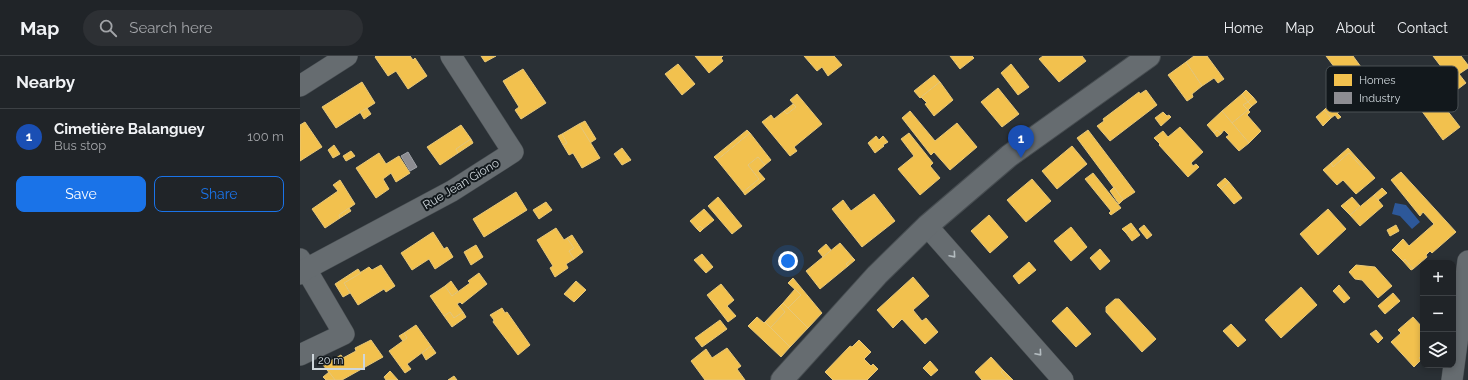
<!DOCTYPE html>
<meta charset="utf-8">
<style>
body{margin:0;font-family:Raleway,sans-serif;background:#2d3034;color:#f1f3f6}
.controls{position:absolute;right:12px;bottom:12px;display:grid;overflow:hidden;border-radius:8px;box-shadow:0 2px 6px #0003}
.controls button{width:36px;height:36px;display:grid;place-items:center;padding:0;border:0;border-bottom:1px solid #3d4145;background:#202428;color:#f1f3f6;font:20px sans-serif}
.scale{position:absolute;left:12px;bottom:10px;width:53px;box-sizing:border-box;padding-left:4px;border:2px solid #ced6db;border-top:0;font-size:11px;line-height:14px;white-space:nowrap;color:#ced6db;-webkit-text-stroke:3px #12181c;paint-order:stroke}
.you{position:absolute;left:488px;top:205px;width:14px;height:14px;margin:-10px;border:3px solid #fff;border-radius:50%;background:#1a73e8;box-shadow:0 0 0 6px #1a73e833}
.badge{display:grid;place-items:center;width:26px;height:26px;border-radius:50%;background:#1a73e8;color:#fff;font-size:13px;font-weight:700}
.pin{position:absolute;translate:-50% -33px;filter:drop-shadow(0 1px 2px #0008)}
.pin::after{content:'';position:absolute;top:21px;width:14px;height:12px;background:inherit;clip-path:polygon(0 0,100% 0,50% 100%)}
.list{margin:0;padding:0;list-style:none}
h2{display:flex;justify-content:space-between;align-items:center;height:52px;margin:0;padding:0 16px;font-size:17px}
h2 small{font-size:13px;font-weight:400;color:#a2a4a8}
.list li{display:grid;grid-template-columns:26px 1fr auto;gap:12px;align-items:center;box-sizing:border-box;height:56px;padding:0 16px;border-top:1px solid #3d4145}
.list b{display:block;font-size:15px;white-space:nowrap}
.list p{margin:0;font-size:13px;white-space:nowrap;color:#a2a4a8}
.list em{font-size:13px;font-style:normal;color:#a2a4a8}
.actions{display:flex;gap:8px;padding:12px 16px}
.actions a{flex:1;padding:9px 0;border:1px solid #1a73e8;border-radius:8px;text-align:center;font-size:14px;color:#1a73e8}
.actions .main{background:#1a73e8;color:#fff}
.icon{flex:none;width:22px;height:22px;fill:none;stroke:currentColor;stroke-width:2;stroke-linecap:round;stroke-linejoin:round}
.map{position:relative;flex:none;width:1168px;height:324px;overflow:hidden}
header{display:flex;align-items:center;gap:24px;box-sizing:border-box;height:56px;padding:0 20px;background:#202428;border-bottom:1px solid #3d4145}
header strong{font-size:19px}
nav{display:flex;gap:22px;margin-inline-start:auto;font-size:14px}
.search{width:280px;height:36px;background:#2d3034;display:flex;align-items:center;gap:10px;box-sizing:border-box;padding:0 14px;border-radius:22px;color:#a2a4a8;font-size:15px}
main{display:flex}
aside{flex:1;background:#202428}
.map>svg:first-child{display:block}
.water{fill:#2d5899}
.homes{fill:#f2c14e;stroke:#e7c778}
.industry{fill:#8d8d92;stroke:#a0a3a8}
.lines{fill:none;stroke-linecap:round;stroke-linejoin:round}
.minor-casing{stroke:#474d51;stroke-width:22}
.tertiary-casing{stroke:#474d51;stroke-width:24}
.minor{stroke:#666c70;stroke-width:21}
.tertiary{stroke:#666c70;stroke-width:22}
.oneway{stroke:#b4bcc0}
.labels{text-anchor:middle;stroke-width:4;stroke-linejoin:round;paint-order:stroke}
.street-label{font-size:12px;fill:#ced6db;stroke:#12181c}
.key{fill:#12181c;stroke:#4a5155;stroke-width:1}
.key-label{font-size:11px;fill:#ced6db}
</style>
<header>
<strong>Map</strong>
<div class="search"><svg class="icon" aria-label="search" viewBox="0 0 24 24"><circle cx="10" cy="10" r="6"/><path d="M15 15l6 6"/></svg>Search here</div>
<nav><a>Home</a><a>Map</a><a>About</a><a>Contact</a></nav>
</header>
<main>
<aside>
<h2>Nearby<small></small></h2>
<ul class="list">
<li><span class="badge" style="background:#1a4fb4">1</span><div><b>Cimetière Balanguey</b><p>Bus stop</p></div><em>100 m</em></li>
</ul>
<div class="actions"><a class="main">Save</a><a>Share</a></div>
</aside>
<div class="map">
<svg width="1168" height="324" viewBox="0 0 1168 324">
<rect width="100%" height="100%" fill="#2a3035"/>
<polygon class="water" points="1095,147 1106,149 1120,166 1112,173 1100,160 1092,158"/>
<g class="homes">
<polygon points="76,0 110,0 113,4 115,2 127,20 108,33 96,15 88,20 75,1"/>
<polygon points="181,0 196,0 185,6"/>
<polygon points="395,0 423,0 421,2 423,5 409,17"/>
<polygon points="504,0 534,0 542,9 528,20 522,11 517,15"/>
<polygon points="650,0 672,0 674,2 660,13"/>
<polygon points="743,0 782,0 786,5 759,26 739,3"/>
<polygon points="894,0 907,0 924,23 918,27 914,22 902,30 886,6"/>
<polygon points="1026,0 1053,0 1075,30 1061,41 1043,18 1041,20"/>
<polygon points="1133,0 1161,0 1168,9 1168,12 1159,18 1166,27 1158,33"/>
<polygon points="886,6 902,30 892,38 893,41 887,45 868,19"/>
<polygon points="378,8 395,28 382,39 365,18"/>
<polygon points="711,8 729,31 718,39 701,17"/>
<polygon points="223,13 246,47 221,63 215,54 219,51 203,25"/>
<polygon points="634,19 640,26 620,42 614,35"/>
<polygon points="62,26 75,47 36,72 22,51"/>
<polygon points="640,26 653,44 634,60 625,48 627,47 621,41"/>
<polygon points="1129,31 1160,71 1143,84 1113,43"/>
<polygon points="698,32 719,58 702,71 681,46"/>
<polygon points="846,34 857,49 810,85 797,70 804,65 803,63 839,36 840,38"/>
<polygon points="946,34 953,41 948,46 942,38"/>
<polygon points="497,38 522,68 494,91 497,95 490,100 462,66 471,59 474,63 484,55 487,58 496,51 490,44"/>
<polygon points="942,38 948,46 943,49 948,54 932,67 922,55"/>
<polygon points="953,41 957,46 952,50 948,46"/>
<polygon points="948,46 952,50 948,54 943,49"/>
<polygon points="1031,47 1039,56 1037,57 1041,61 1038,63 1035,59 1031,62 1024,54"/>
<polygon points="493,48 496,51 487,58 484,55"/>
<polygon points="67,52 71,58 64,63 60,56"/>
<polygon points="948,54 950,56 947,59 961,75 949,87 932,67"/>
<polygon points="1024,54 1031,62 1023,70 1016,61"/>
<polygon points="610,55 635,85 657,67 677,91 650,114 634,96 631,99 602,62"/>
<polygon points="922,55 949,87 939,95 926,81 929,79 924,74 921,78 917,74 914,77 907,69"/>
<polygon points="863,56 867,60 869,59 871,61 861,70 855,62"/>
<polygon points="285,65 296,83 290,87 279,68"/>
<polygon points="5,66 22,91 0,105 0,69"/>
<polygon points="279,68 300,102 282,112 273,97 269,99 263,89 267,87 262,78"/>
<polygon points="161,69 171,83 156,93 158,97 140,109 127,91"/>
<polygon points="880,71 903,96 891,107 893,110 896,108 899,111 888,121 859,89 860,88 854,82 863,75 868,81"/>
<polygon points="447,74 450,77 417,104 414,101"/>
<polygon points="788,74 835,136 823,144 777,82"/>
<polygon points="917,74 921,78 917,81 914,77"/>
<polygon points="450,77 471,104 465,109 458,101 448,109 459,123 443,136 417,104"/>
<polygon points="609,77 633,107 630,110 640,122 620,139 598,113 614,100 601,83"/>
<polygon points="262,78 267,87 263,89 258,80"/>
<polygon points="576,80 579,84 583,80 588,86 583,89 584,90 575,97 568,87"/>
<polygon points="171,83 173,87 158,97 156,93"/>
<polygon points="34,89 40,98 33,102 28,94"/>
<polygon points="772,90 787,108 757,133 742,115"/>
<polygon points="322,92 331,104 322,109 314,98"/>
<polygon points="1048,92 1066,112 1064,114 1049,97 1033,111 1031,107"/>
<polygon points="51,95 55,100 46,105 43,100"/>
<polygon points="79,97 86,108 99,100 110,117 96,126 91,117 83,123 89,133 76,142 56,112"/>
<polygon points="1049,97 1064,114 1066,112 1075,122 1056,138 1043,124 1037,129 1023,114 1031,107 1033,111"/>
<polygon points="458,101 465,109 458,115 465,123 445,139 443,136 459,123 448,109"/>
<polygon points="1101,116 1156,176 1132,197 1130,195 1126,199 1127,201 1113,213 1105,203 1103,205 1092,194 1103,183 1109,190 1134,168 1123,156 1120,160 1091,124"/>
<polygon points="793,117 821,152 811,159 809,157 811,155 785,123"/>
<polygon points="925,122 929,126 921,133 917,129"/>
<polygon points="732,123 751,145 726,166 707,144"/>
<polygon points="40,124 55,148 39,159 40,162 25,172 12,153 38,135 33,129"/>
<polygon points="929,126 942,142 934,148 921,133"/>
<polygon points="814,131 823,144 819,148 810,135"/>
<polygon points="1082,132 1087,137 1078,144 1074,139"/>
<polygon points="216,136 227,154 184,181 173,163"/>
<polygon points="574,138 595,165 562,191 532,153 543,144 551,155"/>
<polygon points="1074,139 1083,150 1060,170 1050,159"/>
<polygon points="418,141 442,170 432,178 408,150"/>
<polygon points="1052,141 1060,150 1050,159 1041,150"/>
<polygon points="246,146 252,154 239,163 233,154"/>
<polygon points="49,152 51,155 40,162 39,159"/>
<polygon points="404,153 414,164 403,173 400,170 397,173 390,165"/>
<polygon points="1028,153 1046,173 1018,199 1000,178"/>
<polygon points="689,159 708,181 690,197 671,175"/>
<polygon points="831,167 834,171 826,177 822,173"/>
<polygon points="844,169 852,179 847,183 839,173"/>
<polygon points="1096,169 1099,175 1090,180 1087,174"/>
<polygon points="400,170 403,173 400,176 397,173"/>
<polygon points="771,171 787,191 771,205 754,185"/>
<polygon points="834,171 840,179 832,185 826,177"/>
<polygon points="256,172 264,184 267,182 274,192 269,195 274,203 266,208 268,212 255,221 250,212 253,210 237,184"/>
<polygon points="133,176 144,193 147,191 153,201 135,213 129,203 112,214 101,197"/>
<polygon points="272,179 283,196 274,203 269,195 274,192 267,182"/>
<polygon points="540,187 553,202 546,208 548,210 520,233 506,215"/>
<polygon points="526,188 531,194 523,201 518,195"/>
<polygon points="176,189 183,201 171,209 164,196"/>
<polygon points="800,193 810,205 800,214 790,202"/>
<polygon points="402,198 413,211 406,217 394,204"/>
<polygon points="553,202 555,204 548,210 546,208"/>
<polygon points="1105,203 1113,213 1111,214 1103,205"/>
<polygon points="729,206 736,214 719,228 713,220"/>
<polygon points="81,209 95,230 86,236 84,233 58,249 44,227 69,211 72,214"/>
<polygon points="1056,209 1075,211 1092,230 1078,242 1062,224 1055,223 1049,216"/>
<polygon points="58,213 61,217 44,227 50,237 43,241 35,228"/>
<polygon points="179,217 187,228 162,248 160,246 157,248 163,256 154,262 150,256 144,260 130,240 145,230 152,240 170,227 168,225"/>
<polygon points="613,221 629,240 613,254 622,265 626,262 638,276 625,288 602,263 593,272 577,254"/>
<polygon points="493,222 522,257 508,272 487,253 501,239 488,227"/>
<polygon points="151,225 158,235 152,240 145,230"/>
<polygon points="276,225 286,234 274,246 264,238"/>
<polygon points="421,228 434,244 427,250 436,260 428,266 407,239"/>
<polygon points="1039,229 1050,242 1044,247 1033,235"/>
<polygon points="1001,231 1017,249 981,282 965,264"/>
<polygon points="495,233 501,239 487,253 483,247"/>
<polygon points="1093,237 1100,245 1085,258 1078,250"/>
<polygon points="815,243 819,243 856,283 842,296 806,256 806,251"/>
<polygon points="483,247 508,272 490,291 470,272 485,256 480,250"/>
<polygon points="480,250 485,256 470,272 465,266"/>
<polygon points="767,251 791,278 776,291 752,265"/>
<polygon points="202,252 205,257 207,256 230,289 218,299 193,266 194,264 190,259"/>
<polygon points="150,256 154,262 163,256 166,261 152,271 144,260"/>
<polygon points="457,261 464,267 465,266 490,291 481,301 448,270"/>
<polygon points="1113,261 1123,272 1121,300 1119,302 1121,304 1114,311 1091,286 1101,277 1098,274"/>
<polygon points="420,264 427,273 402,291 395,282"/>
<polygon points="931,268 946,284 938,291 923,275"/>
<polygon points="116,269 131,290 107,308 111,313 105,317 89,295 107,282 104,277"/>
<polygon points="1076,274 1083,282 1078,287 1070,278"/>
<polygon points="104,277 107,282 103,285 99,280"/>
<polygon points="71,284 83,301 42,324 35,324 23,309 41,299 43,302 56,295 55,292"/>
<polygon points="559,284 571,296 564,303 571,310 573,308 578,313 567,324 533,324 525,316 550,290 552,291"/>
<polygon points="131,290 136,297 126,304 122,297"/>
<polygon points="427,292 441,310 437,313 445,324 405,324 391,305 406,293 412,302"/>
<polygon points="691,301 703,314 701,316 708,324 682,324 675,316"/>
<polygon points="630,305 638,314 631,320 623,312"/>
<polygon points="703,314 713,324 708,324 701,316"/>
<polygon points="90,315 98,324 86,324 84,321"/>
<polygon points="29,316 35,324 26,324 23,321"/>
<polygon points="154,320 157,324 148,324"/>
</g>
<polygon class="industry" points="108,96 117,111 110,115 101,100"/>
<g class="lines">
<defs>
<g id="minor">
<polyline points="0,30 47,0"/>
<polyline points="627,170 763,324"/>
<polyline points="0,203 44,278 0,299"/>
<polyline points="0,218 6,213 152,135 213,96 151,0"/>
<polyline points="1152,324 1168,205"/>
</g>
<polyline id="tertiary" points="482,324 577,219 627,170 709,100 849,0"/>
</defs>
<use href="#minor" class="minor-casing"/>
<use href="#tertiary" class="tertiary-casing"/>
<use href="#minor" class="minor"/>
<use href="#tertiary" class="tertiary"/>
</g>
<defs><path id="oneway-chevron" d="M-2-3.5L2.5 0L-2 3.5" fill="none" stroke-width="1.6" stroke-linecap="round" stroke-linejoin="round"/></defs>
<g class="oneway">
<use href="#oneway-chevron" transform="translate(653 199) rotate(49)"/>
<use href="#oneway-chevron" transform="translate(739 297) rotate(49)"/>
</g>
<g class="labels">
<g class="street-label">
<text transform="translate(161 128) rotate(-31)" y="4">Rue Jean Giono</text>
</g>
</g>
<rect x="1026" y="10" width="132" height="46" rx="6" class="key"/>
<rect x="1034" y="18" width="18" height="12" fill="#f2c14e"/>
<rect x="1034" y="36" width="18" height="12" fill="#8d8d92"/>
<g class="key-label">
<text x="1059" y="28">Homes</text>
<text x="1059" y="46">Industry</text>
</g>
</svg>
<div class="controls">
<button>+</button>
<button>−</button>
<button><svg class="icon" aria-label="layers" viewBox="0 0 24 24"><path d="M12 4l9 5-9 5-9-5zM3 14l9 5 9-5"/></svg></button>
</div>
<div class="scale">20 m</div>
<div class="you"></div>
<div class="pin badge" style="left:721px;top:102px;background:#1a4fb4">1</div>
</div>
</main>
